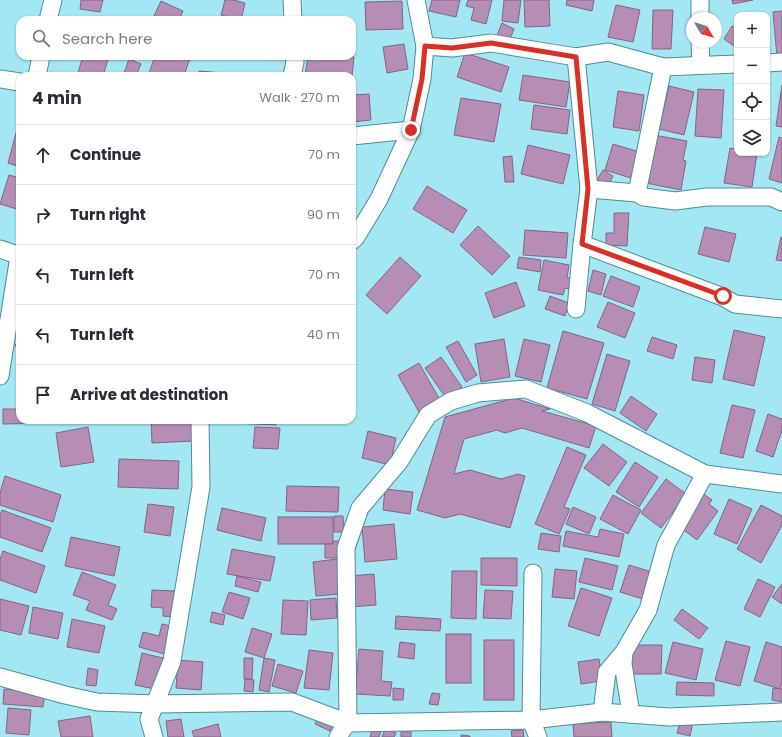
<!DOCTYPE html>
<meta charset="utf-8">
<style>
body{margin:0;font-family:Poppins,sans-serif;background:#f7f7f7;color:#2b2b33}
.controls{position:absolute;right:12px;top:12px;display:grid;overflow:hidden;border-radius:8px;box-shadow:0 1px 3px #0004}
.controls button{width:36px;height:36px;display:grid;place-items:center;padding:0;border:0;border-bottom:1px solid #e1e1e2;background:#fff;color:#2b2b33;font:20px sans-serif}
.compass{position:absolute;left:686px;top:12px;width:36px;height:36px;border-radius:50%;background:#fff;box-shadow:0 1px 3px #0004;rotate:128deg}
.stop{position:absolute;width:12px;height:12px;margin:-9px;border:3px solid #d93025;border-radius:50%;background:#fff}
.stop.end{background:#d93025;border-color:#fff;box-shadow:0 1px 4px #0008}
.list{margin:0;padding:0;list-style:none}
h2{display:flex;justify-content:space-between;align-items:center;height:52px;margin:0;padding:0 16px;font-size:17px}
h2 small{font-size:13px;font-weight:400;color:#7c7c81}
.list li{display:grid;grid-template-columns:26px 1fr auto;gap:12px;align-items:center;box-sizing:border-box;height:60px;padding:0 16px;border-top:1px solid #e1e1e2}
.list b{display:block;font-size:15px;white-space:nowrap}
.list em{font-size:13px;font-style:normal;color:#7c7c81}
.icon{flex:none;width:22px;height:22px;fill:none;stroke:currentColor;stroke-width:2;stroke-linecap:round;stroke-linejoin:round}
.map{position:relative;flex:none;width:782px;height:737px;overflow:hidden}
.search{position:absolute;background:#fff;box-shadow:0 1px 3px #0004;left:16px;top:16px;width:340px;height:44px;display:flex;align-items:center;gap:10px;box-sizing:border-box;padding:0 14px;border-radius:12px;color:#7c7c81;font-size:15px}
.panel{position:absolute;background:#fff;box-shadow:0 1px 3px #0004;left:16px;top:72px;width:340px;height:352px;border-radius:12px}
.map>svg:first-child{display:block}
.building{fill:#b68eb3;stroke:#886286}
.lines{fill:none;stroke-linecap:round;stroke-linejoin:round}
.minor-casing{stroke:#4a8e99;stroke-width:19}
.minor{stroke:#fff;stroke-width:17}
.route{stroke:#d93025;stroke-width:5}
</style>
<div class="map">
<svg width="782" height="737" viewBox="0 0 782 737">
<rect width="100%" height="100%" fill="#a2e7f2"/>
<g class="building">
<polygon points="81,0 103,0 100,12 80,9"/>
<polygon points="225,0 234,0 245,3 241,20 221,15"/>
<polygon points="432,0 460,0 456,17 429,11"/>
<polygon points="468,0 492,0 486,24 471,20 474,8 466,6"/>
<polygon points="504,0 521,0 518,23 502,21"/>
<polygon points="524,0 549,0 550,26 525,27"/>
<polygon points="567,0 594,0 592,11 566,5"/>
<polygon points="732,0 753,0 733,4"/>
<polygon points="161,1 183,11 179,20 152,20"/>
<polygon points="402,1 403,29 366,30 365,2"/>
<polygon points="616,5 640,10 633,42 608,37"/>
<polygon points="653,10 673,10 671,49 652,49"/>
<polygon points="782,11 782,56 777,57 773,12"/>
<polygon points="502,23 514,29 509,41 497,35"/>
<polygon points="732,26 737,29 737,48 724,39"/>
<polygon points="404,44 408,69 387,73 383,47"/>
<polygon points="465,53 509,67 501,92 457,77"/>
<polygon points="83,56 109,56 103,76 77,76"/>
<polygon points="155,56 183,56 190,58 184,76 148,76"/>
<polygon points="308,56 343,56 354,57 352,76 305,76"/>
<polygon points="129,59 141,64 136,76 123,76"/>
<polygon points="199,71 223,73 223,76 198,76"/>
<polygon points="523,75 570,82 566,107 519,100"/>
<polygon points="782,85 782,127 776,126"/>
<polygon points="669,86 694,92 684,135 659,129"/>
<polygon points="698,89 724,90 721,138 695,136"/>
<polygon points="618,91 644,95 639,131 613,127"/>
<polygon points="369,94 371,120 352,122 352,95"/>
<polygon points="461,98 501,104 494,142 454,135"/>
<polygon points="534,105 570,110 567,134 531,129"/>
<polygon points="767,107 769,132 767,132"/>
<polygon points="18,126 20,127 20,167 8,163"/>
<polygon points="654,135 687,141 683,160 686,161 681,190 646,183"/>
<polygon points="779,137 782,138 782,183 769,179"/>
<polygon points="613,144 643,153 634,179 605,170"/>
<polygon points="528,145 570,155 563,184 521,174"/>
<polygon points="730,148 737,149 737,153 757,153 752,187 724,183"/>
<polygon points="512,156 514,182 505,182 503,157"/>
<polygon points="603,170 613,176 608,186 597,180"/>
<polygon points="9,175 20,178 20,210 0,204"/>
<polygon points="427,186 467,210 453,233 413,209"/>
<polygon points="614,213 629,213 627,246 606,245 606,233 614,233"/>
<polygon points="478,226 510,256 492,275 460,245"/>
<polygon points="705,227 736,234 729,262 698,254"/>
<polygon points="525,230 568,233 566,258 523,255"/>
<polygon points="781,237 782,237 782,261 776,260"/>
<polygon points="400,257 421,276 387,314 366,295"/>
<polygon points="519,257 541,260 540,272 517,268"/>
<polygon points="544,260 569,265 567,278 571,278 569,289 565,288 563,295 538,290"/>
<polygon points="593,270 606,274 601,295 588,291"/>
<polygon points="611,276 640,287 633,307 603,296"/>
<polygon points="516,282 525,306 494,318 485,293"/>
<polygon points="550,296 569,303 565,316 545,309"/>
<polygon points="608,302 635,313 625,338 597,327"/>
<polygon points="734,330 765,337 754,386 723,379"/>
<polygon points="563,331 604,343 587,399 547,388"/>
<polygon points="20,335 20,348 15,346"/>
<polygon points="652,337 677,345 673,359 647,351"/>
<polygon points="504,339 510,377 481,382 475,344"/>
<polygon points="524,339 550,345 541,382 515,376"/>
<polygon points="458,341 477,375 466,382 446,347"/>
<polygon points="607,354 630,361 615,411 592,404"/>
<polygon points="441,357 462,387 446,398 425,368"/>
<polygon points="695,357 715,360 712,383 692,380"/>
<polygon points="419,363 440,400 419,412 398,375"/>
<polygon points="631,396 657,414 646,431 620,413"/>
<polygon points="514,398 550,409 542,411 596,426 589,448 522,428 505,433 497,430 464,439 454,474 470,470 501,479 518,474 525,476 510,528 460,514 445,518 417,510 445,417"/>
<polygon points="732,405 755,410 743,458 720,453"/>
<polygon points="3,409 20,409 20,420 52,420 52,423 3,424"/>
<polygon points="768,414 782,419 782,430 773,457 756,451"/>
<rect x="83" y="420" width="15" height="2"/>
<polygon points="151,420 194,420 195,441 152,443"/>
<polygon points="234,420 276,420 276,425 234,423"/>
<polygon points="88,427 94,462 61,467 56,433"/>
<polygon points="255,427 280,428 278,449 253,448"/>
<polygon points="368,431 396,438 390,465 362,458"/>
<polygon points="603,444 627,462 609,486 584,468"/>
<polygon points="567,447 586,455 564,507 570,509 559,534 535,524"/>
<polygon points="119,459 179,461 178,489 118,487"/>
<polygon points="635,462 658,477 639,507 616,492"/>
<polygon points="5,476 61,495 53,522 0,505 0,493"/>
<polygon points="666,479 686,494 661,528 641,513"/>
<polygon points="287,486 339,487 338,512 286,511"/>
<polygon points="385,489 413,492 410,514 383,510"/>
<polygon points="701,492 712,500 709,504 718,511 697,540 677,525"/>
<polygon points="613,495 641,510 628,534 600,519"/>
<polygon points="729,499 752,509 737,544 714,534"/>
<polygon points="148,504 174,507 170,536 144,532"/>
<polygon points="761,505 782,516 782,525 761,563 737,549"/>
<polygon points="573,507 596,517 589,534 566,524"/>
<polygon points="222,508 266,518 261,541 217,530"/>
<polygon points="2,510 51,528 42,552 0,537 0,514"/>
<polygon points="334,516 343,516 344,532 334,532"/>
<rect x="278" y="517" width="55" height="27"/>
<polygon points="394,524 397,559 365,562 362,527"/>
<polygon points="600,529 624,534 619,557 563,546 566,531 598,537"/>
<polygon points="541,533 561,536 559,552 538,549"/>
<polygon points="71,537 120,547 114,576 65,566"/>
<polygon points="333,541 340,541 340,558 325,558 325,544 333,544"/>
<polygon points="232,549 275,557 270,581 227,574"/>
<polygon points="3,551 45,566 36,593 0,580 0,559"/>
<polygon points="481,558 517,558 517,586 481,585"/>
<polygon points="585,558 618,566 612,590 579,582"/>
<polygon points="337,559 340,594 316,596 313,562"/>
<polygon points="629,565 655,573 646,600 620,592"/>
<polygon points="555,569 577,571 574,599 552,597"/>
<polygon points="452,571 477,571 476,619 451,618"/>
<polygon points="82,572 116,585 108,605 117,609 112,620 86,610 90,601 73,595"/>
<polygon points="374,574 376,605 351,607 348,576"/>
<polygon points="237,576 261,582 258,592 235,586"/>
<polygon points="758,579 775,587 760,617 744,609"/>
<polygon points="782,584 782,604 772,597"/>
<polygon points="581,588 612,598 599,636 568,626"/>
<polygon points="152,590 175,591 174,617 163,616 163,608 151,607"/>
<polygon points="485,590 513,591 511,619 483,618"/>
<polygon points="229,592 250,598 243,619 222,612"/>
<polygon points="336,598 337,618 311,620 310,600"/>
<polygon points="0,599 29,606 21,635 0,630"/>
<polygon points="283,600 308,601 306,635 281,634"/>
<polygon points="33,607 63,613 58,639 29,633"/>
<polygon points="682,609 708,628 699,639 674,620"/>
<polygon points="212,612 225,615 223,625 210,622"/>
<polygon points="396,616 441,619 440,631 395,629"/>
<polygon points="72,619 105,626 99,653 67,647"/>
<polygon points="162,624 175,627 168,655 139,647 143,632 159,636"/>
<polygon points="252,628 272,634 264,658 245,652"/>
<rect x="446" y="634" width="25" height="49"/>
<rect x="484" y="640" width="30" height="60"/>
<polygon points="726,641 750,647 740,686 715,680"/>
<polygon points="400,642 415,644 414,659 398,657"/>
<polygon points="673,642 703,649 696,680 665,673"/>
<polygon points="766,642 782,647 782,682 780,689 754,681"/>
<polygon points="632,645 662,645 661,674 631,674"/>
<polygon points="359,649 383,651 381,681 392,682 390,696 355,694"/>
<polygon points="309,650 333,653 329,690 304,688"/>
<polygon points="142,653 167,659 160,690 135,685"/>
<polygon points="244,658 253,658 252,679 244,679"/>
<polygon points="264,658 275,660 269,692 259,690"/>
<polygon points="599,659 602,681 581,684 578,662"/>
<polygon points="178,660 203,662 201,690 176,688"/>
<polygon points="278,664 303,671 296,693 272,686"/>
<polygon points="88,668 98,670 96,686 86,685"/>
<polygon points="245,679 254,680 253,692 244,691"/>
<polygon points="677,682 714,683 714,696 676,695"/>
<polygon points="393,688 404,689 403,700 393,700"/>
<polygon points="773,688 782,689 782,702 772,700"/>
<polygon points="4,689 45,692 43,707 3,704"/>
<polygon points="432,693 440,694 438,705 429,704"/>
<polygon points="8,708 31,710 29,735 6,733"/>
<polygon points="319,715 334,722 330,731 315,724"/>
<polygon points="90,716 93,737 61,737 58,721"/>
<polygon points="181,719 184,737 168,737 166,721"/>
<polygon points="681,719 693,722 690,736 677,733"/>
<polygon points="611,722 612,737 574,737 573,724"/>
<polygon points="218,724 221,737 194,737 192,731"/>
<polygon points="373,728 381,731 379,737 370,737"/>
<polygon points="385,730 396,733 394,737 382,737"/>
<polygon points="523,730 524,737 512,737 511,731"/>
<rect x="401" y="732" width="10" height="5"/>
<polygon points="461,735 470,736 470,737 461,737"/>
</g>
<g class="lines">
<defs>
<g id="minor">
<polyline points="292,0 293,20"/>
<polyline points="700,0 700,18"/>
<polyline points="48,20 53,0"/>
<polyline points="700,42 701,65"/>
<polyline points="425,46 452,48 491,43 576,57 608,52 663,67 737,64"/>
<polyline points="576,57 589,189 582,244"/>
<polyline points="767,63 782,62"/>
<polyline points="37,76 41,56"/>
<polyline points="292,76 295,62 294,56"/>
<polyline points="0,79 20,82"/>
<polyline points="352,136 411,130"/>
<polyline points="589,189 637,193 644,197 675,201 707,197 771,197 782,202"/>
<polyline points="637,193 663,67"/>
<polyline points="352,241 356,237 379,199 411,130 422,79 425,46 416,0"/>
<polyline points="0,249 20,256"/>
<polyline points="576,309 582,244 723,297 735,304 782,309"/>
<polyline points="0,376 19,256"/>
<polyline points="533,573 531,720 538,737"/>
<polyline points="624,652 623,664 631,714"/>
<polyline points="0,677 65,695 97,702 156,704 292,702 348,723 531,720 602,712 669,717 782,712"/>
<polyline points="602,712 607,672 624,652 648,610 666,545 705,474"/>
<polyline points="154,737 149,719 172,661 201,487 200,420"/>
<polyline points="338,737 343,729 348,723 346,548 360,508 399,462 428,415 451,401 478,393 526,389 587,413 705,474 782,484"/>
</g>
</defs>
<use href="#minor" class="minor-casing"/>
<use href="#minor" class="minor"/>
</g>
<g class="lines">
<polyline class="route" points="411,130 422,79 425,46 452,48 491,43 576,57 588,189 582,244 723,296"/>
</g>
</svg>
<div class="controls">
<button>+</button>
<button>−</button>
<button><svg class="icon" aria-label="locate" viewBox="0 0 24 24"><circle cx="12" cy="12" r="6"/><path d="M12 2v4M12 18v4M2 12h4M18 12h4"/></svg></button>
<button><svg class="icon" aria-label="layers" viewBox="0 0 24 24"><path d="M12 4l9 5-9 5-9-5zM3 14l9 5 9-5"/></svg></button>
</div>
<svg class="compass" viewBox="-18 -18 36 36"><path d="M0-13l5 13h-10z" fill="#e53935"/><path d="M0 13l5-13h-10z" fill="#7c7c81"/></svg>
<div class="stop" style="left:723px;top:296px"></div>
<div class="stop end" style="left:411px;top:130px"></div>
<div class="search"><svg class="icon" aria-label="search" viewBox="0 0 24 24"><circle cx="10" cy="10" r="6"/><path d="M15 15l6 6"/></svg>Search here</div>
<section class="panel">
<h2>4 min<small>Walk · 270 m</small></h2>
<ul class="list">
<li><svg class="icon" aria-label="ahead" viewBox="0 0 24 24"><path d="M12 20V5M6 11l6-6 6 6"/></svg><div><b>Continue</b></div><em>70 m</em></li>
<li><svg class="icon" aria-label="right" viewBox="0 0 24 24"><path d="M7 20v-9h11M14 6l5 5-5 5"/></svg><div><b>Turn right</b></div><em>90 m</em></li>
<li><svg class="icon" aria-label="left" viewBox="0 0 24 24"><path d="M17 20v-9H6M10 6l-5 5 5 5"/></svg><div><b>Turn left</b></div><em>70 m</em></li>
<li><svg class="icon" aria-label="left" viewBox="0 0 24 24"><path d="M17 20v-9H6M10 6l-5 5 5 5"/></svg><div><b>Turn left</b></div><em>40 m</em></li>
<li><svg class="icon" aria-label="arrive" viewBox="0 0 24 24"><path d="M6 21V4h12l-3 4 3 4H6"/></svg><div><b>Arrive at destination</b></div></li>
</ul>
</section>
</div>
